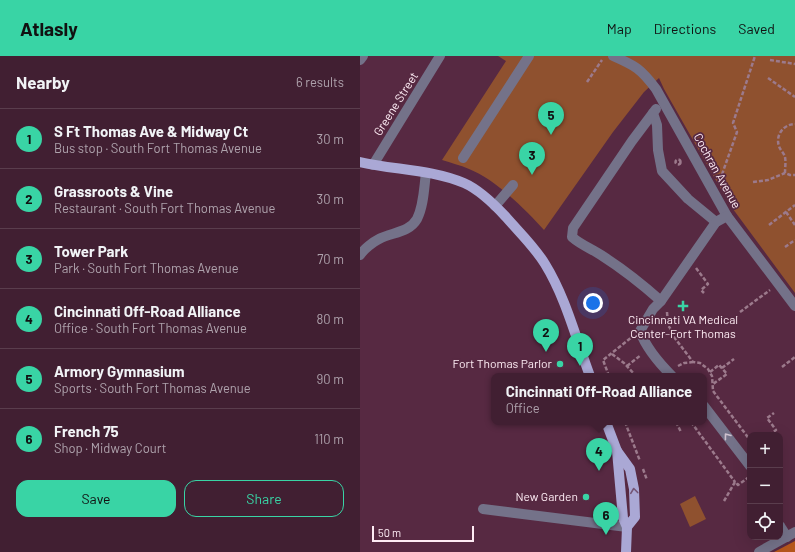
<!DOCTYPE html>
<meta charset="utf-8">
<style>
body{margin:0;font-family:Barlow,sans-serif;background:#48273a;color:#f1f3f6}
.controls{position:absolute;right:12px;bottom:12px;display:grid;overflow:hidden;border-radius:8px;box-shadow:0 4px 16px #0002}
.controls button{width:36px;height:36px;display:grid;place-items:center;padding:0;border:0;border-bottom:1px solid #5a3d4d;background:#411f32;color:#f1f3f6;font:20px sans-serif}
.scale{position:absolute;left:12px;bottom:10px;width:102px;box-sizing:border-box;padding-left:4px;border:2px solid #feecf4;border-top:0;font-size:11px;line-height:14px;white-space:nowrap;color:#feecf4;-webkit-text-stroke:3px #572942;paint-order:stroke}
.you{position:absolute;left:233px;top:247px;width:14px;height:14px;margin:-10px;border:3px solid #fff;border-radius:50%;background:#1a73e8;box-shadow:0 0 0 6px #1a73e833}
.badge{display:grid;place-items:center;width:26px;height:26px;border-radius:50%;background:#39d4a5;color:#111;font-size:13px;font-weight:700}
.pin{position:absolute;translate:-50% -33px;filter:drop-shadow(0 1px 2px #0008)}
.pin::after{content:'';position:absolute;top:21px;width:14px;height:12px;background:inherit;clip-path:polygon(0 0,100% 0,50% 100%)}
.popup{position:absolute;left:131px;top:317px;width:216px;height:52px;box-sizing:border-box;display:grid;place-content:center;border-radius:8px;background:#411f32;filter:drop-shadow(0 1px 3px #0005);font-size:13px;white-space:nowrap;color:#aea2ac}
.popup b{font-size:15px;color:#f1f3f6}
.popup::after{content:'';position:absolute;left:50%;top:100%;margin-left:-8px;border:8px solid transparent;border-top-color:#411f32}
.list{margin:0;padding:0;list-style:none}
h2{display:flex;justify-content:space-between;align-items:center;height:52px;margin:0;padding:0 16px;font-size:17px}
h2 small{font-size:13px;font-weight:400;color:#aea2ac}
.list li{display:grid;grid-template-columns:26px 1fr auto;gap:12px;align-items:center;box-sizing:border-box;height:60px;padding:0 16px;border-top:1px solid #5a3d4d}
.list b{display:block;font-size:15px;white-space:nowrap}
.list p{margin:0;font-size:13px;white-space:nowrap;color:#aea2ac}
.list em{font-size:13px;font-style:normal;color:#aea2ac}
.actions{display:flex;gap:8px;padding:12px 16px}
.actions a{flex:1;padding:9px 0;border:1px solid #39d4a5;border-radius:12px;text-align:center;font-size:14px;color:#39d4a5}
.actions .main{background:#39d4a5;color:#111}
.icon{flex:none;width:22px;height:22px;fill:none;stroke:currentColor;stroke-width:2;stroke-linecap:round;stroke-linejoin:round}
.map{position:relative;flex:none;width:435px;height:496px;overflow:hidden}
header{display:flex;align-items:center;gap:24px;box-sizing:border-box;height:56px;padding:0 20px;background:#39d4a5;color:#111}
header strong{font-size:19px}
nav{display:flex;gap:22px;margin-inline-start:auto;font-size:14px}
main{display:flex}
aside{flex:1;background:#411f32}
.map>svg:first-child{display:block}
.green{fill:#8f512f}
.forest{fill:#b5561b}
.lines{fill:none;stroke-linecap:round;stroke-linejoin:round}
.path{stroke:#9c7a8c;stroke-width:2.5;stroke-dasharray:4 2;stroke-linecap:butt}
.minor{stroke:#747289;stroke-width:10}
.major{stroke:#aaa8d5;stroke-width:10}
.oneway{stroke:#cec1cf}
.oneway2{stroke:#745575}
.poi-dot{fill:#39d4a5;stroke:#572942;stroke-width:1.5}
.labels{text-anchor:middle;stroke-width:3.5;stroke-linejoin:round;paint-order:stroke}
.street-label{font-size:12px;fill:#feecf4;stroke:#572942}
.poi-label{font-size:12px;fill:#feecf4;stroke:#572942;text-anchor:end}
</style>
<header>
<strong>Atlasly</strong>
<nav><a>Map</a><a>Directions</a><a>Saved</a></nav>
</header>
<main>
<aside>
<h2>Nearby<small>6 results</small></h2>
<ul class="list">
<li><span class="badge">1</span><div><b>S Ft Thomas Ave &amp; Midway Ct</b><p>Bus stop · South Fort Thomas Avenue</p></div><em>30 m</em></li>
<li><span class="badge">2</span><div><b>Grassroots &amp; Vine</b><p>Restaurant · South Fort Thomas Avenue</p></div><em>30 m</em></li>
<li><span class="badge">3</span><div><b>Tower Park</b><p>Park · South Fort Thomas Avenue</p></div><em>70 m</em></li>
<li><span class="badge">4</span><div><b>Cincinnati Off-Road Alliance</b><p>Office · South Fort Thomas Avenue</p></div><em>80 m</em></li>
<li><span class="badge">5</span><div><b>Armory Gymnasium</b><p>Sports · South Fort Thomas Avenue</p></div><em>90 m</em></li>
<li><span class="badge">6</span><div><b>French 75</b><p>Shop · Midway Court</p></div><em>110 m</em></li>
</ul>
<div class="actions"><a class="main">Save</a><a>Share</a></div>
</aside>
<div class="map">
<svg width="435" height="496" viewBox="0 0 435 496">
<rect width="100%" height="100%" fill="#572942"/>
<g class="green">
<path d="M 138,0 L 435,0 L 435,237 L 370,149 L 304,33 L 299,22 L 284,36 L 253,76 L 184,174 C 166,154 135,123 109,113 C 100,109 91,107 82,104 L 146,5 Z"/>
<polygon points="335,440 346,463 330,471 320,448"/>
</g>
<polygon class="forest" points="435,485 435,496 414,496"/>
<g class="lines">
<g class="path">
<polyline points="410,4 435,8"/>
<polyline points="408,22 435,41"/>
<polyline points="227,26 242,4"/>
<circle cx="318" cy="106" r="2.5"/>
<path d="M 425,117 C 425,112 426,106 425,101 C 424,97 420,94 419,90 C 415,79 424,68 435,68"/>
<polyline points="360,124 377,76 373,67 395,0"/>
<polyline points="393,126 408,124 425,117 430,119 435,119"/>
<polyline points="426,156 435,169"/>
<polyline points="409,169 435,149"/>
<polyline points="425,191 435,184"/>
<polyline points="336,212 348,228 341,234 344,237"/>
<polyline points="307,256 308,269"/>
<polyline points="380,256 410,234"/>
<polyline points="301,261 310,272 311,277 333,306 340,307 348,313 352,320 353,335 390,384"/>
<polyline points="252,298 264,307 276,320"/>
<polyline points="267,310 281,299"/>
<polyline points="318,310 324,307 333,306"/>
<polyline points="422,311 435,301"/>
<polyline points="362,312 374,303"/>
<polyline points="350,316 359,309 367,318 353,328"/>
<polyline points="249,320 243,304 272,281"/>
<polyline points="265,366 280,405"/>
<polyline points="316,366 321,376"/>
<polyline points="331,366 375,426"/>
<polyline points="409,379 416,374 407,362 414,357"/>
<polyline points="283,413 287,424"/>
<polyline points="364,445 375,426 378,429 389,421"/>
</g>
<g class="minor">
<path d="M 253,0 C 276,10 281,13 296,33 L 367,160 L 435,250"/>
<polyline points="0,4 3,0"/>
<polyline points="296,53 293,57 297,69 298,94 302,115 328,143 356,166"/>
<path d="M 293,57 L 272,85 L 213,172 L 212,181 C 221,189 232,193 241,199 C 263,213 282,228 301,245"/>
<polyline points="103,102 169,0"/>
<polyline points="13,109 80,0"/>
<polyline points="135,150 153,129"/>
<path d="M 0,199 C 4,193 13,186 19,183 C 32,176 49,177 57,163 C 64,149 64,131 66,117"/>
<path d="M 312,320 C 300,308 286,292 280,275 L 293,253 L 301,245 L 356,166 L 367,160"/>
<polyline points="344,350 390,410"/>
<polyline points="123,453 267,471"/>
<polyline points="420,470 427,481"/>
<polyline points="399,496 435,476"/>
</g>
<g class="major">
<path d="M 0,106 C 34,114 71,113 104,127 C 120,134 134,148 146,161 C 159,176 174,190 185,208 C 206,242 216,283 230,320"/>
<polyline points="246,366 257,395 263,462 267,471 266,496"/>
<polyline points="257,395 270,413 274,433 275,461 267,471"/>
</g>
</g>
<defs><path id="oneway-chevron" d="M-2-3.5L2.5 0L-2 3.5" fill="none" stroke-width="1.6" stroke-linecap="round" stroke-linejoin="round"/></defs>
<use class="oneway" href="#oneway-chevron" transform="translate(367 380) rotate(-127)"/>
<use class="oneway2" href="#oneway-chevron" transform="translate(274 435) rotate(-97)"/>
<g class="poi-dot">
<path d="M321 244h4v4h4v4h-4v4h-4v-4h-4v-4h4z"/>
<circle cx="200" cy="308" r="4"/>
<circle cx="226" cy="441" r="4"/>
</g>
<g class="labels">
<g class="street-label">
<text transform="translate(36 48) rotate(-58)" y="4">Greene Street</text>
<text transform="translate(357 115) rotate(61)" y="4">Cochran Avenue</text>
</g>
<g class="poi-label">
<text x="323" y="268" text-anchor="middle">Cincinnati VA Medical<tspan x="323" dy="14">Center-Fort Thomas</tspan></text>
<text x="192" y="312">Fort Thomas Parlor</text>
<text x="218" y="445">New Garden</text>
</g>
</g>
</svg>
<div class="controls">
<button>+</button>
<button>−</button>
<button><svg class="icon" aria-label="locate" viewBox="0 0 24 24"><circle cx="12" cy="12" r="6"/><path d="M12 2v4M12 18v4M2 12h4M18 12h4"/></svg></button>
</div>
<div class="scale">50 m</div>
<div class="you"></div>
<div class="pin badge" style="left:220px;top:310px">1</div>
<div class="pin badge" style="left:186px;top:296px">2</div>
<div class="pin badge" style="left:172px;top:119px">3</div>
<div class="pin badge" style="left:239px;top:415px">4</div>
<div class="popup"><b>Cincinnati Off-Road Alliance</b>Office</div>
<div class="pin badge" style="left:191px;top:79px">5</div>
<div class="pin badge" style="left:246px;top:479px">6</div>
</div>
</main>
